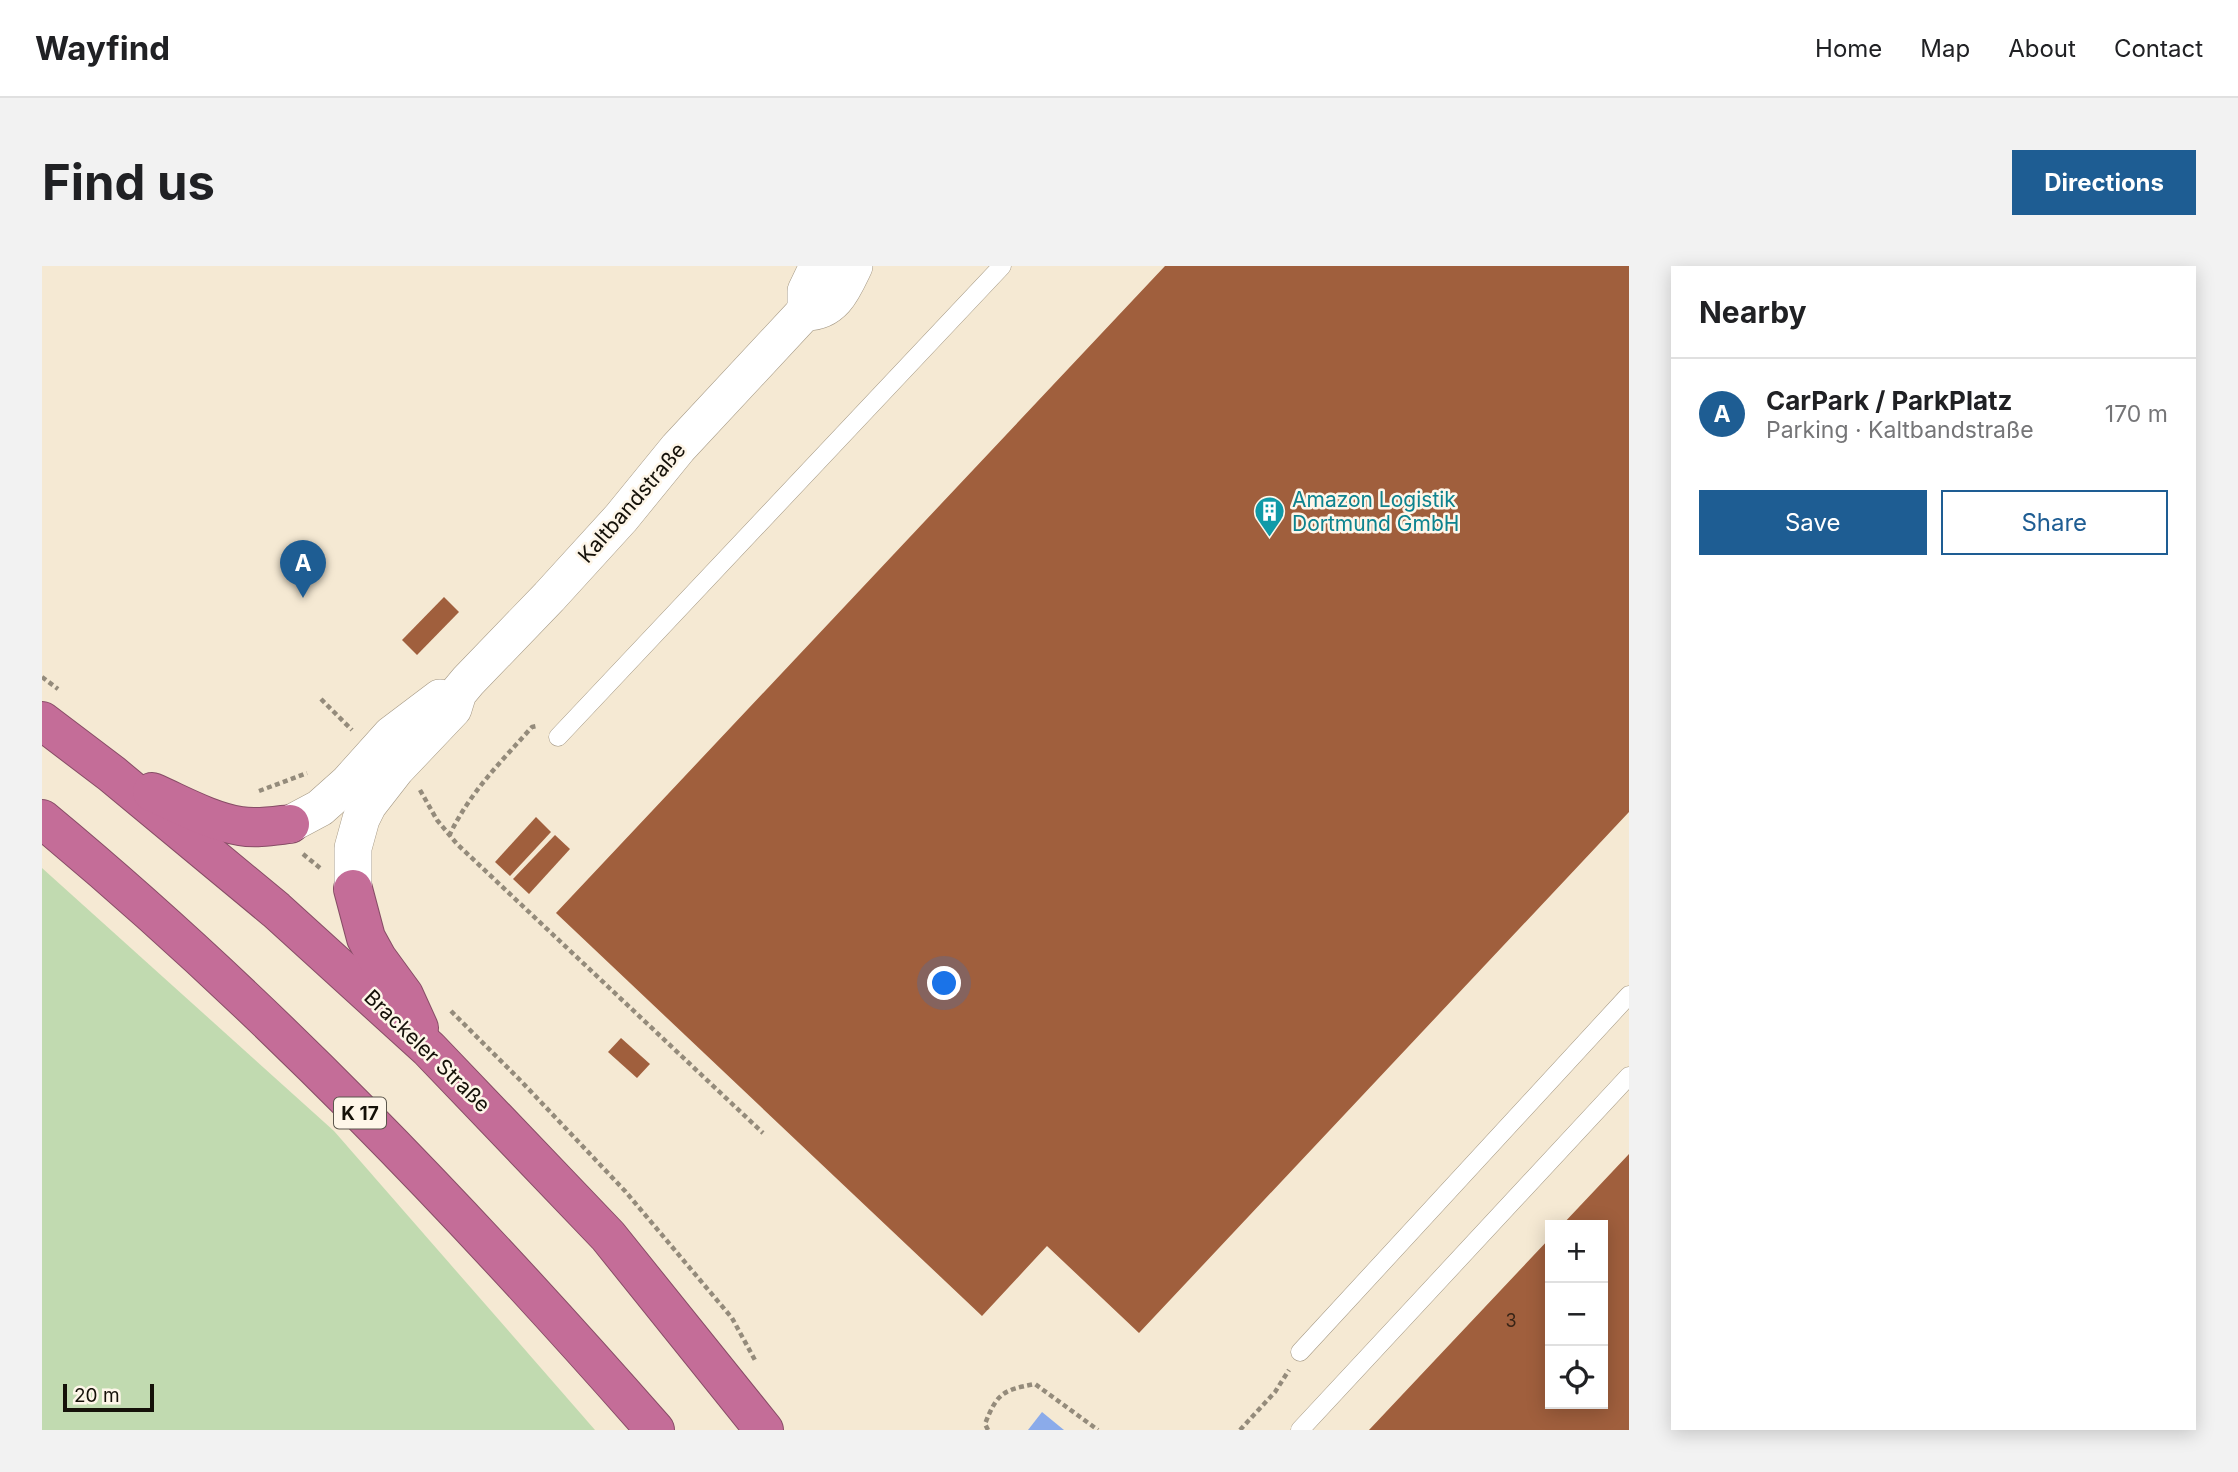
<!DOCTYPE html>
<meta charset="utf-8">
<style>
body{margin:0;font-family:Inter,sans-serif;background:#f2f2f2;color:#202124}
.controls{position:absolute;right:21px;bottom:21px;display:grid;overflow:hidden;border-radius:0px;box-shadow:0 4px 18px #0003}
.controls button{width:63px;height:63px;display:grid;place-items:center;padding:0;border:0;border-bottom:2px solid #e0e0e0;background:#fff;color:#202124;font:35px sans-serif}
.scale{position:absolute;left:21px;bottom:18px;width:91px;box-sizing:border-box;padding-left:7px;border:4px solid #151109;border-top:0;font-size:19px;line-height:24px;white-space:nowrap;color:#151109;-webkit-text-stroke:5px #fef6e9;paint-order:stroke}
.you{position:absolute;left:903px;top:718px;width:24px;height:24px;margin:-18px;border:5px solid #fff;border-radius:50%;background:#1a73e8;box-shadow:0 0 0 10px #1a73e833}
.badge{display:grid;place-items:center;width:46px;height:46px;border-radius:50%;background:#1e5d93;color:#fff;font-size:23px;font-weight:700}
.pin{position:absolute;translate:-50% -58px;filter:drop-shadow(0 2px 4px #0008)}
.pin::after{content:'';position:absolute;top:37px;width:24px;height:21px;background:inherit;clip-path:polygon(0 0,100% 0,50% 100%)}
.list{margin:0;padding:0;list-style:none}
h2{display:flex;justify-content:space-between;align-items:center;height:91px;margin:0;padding:0 28px;font-size:30px}
h2 small{font-size:23px;font-weight:400;color:#757577}
.list li{display:grid;grid-template-columns:46px 1fr auto;gap:21px;align-items:center;box-sizing:border-box;height:112px;padding:0 28px;border-top:2px solid #e0e0e0}
.list b{display:block;font-size:26px;white-space:nowrap}
.list p{margin:0;font-size:23px;white-space:nowrap;color:#757577}
.list em{font-size:23px;font-style:normal;color:#757577}
.actions{display:flex;gap:14px;padding:21px 28px}
.actions a{flex:1;padding:16px 0;border:2px solid #1e5d93;border-radius:0px;text-align:center;font-size:24px;color:#1e5d93}
.actions .main{background:#1e5d93;color:#fff}
.icon{flex:none;width:38px;height:38px;fill:none;stroke:currentColor;stroke-width:2;stroke-linecap:round;stroke-linejoin:round}
.map{position:relative;flex:none;width:1587px;height:1164px;overflow:hidden;border-radius:0px}
header{display:flex;align-items:center;gap:42px;box-sizing:border-box;height:98px;padding:0 35px;background:#fff;border-bottom:2px solid #e0e0e0}
header strong{font-size:33px}
nav{display:flex;gap:38px;margin-inline-start:auto;font-size:24px}
.intro{display:flex;align-items:center;justify-content:space-between;box-sizing:border-box;height:168px;padding:0 42px}
h1{margin:0;font-size:49px}
.button{padding:18px 32px;border-radius:0px;background:#1e5d93;color:#fff;font-size:24px;font-weight:700}
main{display:flex;gap:42px;padding:0 42px}
aside{flex:1;background:#fff;border-radius:0px;box-shadow:0 4px 18px #0003}
.map>svg:first-child{display:block}
.green{fill:#c1dab0}
.water{fill:#8babea}
.building{fill:#a05f3d}
.lines{fill:none;stroke-linecap:round;stroke-linejoin:round}
.lane-casing{stroke:#a59985;stroke-width:19}
.street-casing{stroke:#a59985;stroke-width:38}
.highway-casing{stroke:#874d66;stroke-width:40}
.path{stroke:#948b7b;stroke-width:4.5;stroke-dasharray:5 3.5;stroke-linecap:butt}
.lane{stroke:#fff;stroke-width:18}
.street{stroke:#fff;stroke-width:37}
.highway{stroke:#c46d98;stroke-width:38}
.labels{text-anchor:middle;stroke-width:5;stroke-linejoin:round;paint-order:stroke}
.number-label{font-size:18px;fill:#382416}
.shield{fill:#fef6e9;stroke:#5b564c;stroke-width:2}
.shield-label{font-size:19px;font-weight:bold;fill:#151109}
.culture-label{font-size:21px;fill:#0d838f;stroke:#fef6e9;text-anchor:start}
.street-label{font-size:21px;fill:#151109;stroke:#fef6e9}
</style>
<header>
<strong>Wayfind</strong>
<nav><a>Home</a><a>Map</a><a>About</a><a>Contact</a></nav>
</header>
<div class="intro"><h1>Find us</h1><a class="button">Directions</a></div>
<main>
<div class="map">
<svg width="1587" height="1164" viewBox="0 0 1587 1164">
<rect width="100%" height="100%" fill="#f5e9d3"/>
<polygon class="green" points="0,602 292,865 553,1164 0,1164"/>
<polygon class="water" points="1000,1146 1022,1164 986,1164"/>
<g class="building">
<polygon points="1123,0 1587,0 1587,546 1097,1067 1005,980 940,1050 514,647"/>
<polygon points="402,331 417,346 375,389 360,374"/>
<polygon points="494,551 509,566 468,610 453,596"/>
<polygon points="513,569 528,583 487,628 471,613"/>
<polygon points="579,772 608,798 595,812 566,786"/>
<polygon points="1587,888 1587,1164 1327,1164 1508,972 1508,1138 1561,1138 1561,959 1520,959"/>
</g>
<g class="lines">
<defs>
<g id="lane">
<polyline points="516,471 960,0"/>
<polyline points="1258,1086 1587,729"/>
<polyline points="1258,1164 1587,810"/>
</g>
<g id="street">
<polyline points="764,46 764,25 776,0"/>
<polyline points="248,558 278,542 306,517 349,469 398,432"/>
<path d="M 311,623 L 311,582 L 319,553 L 326,539 L 354,503 L 411,443 L 416,427 L 426,415 L 507,331 L 579,252 L 636,182 L 758,51 L 764,46 C 792,46 801,23 812,0"/>
</g>
<g id="highway">
<polyline points="0,455 70,508 234,644 387,783 566,970 722,1164"/>
<path d="M 110,526 C 138,538 167,555 198,560 C 214,563 231,560 248,558"/>
<path d="M 0,553 C 222,737 423,948 613,1164"/>
<polyline points="311,623 324,672 335,692 362,729 377,762"/>
</g>
</defs>
<use href="#lane" class="lane-casing"/>
<use href="#street" class="street-casing"/>
<use href="#highway" class="highway-casing"/>
<g class="path">
<polyline points="0,411 16,423"/>
<polyline points="279,433 310,464"/>
<polyline points="378,524 395,554 415,578 721,867"/>
<polyline points="217,525 265,507"/>
<path d="M 407,570 C 428,526 458,497 490,461 L 495,460"/>
<polyline points="261,588 278,602"/>
<polyline points="409,745 478,814 583,925 690,1052 714,1096"/>
<path d="M 946,1164 L 943,1158 C 955,1127 961,1124 993,1118 L 1056,1164"/>
<polyline points="1198,1164 1233,1126 1247,1104"/>
</g>
<use href="#lane" class="lane"/>
<use href="#street" class="street"/>
<use href="#highway" class="highway"/>
</g>
<defs>
<symbol id="building-pin" viewBox="-11 -11 22 30"><path d="M0 17L-7.5 6A9.5 9.5 0 1 1 7.5 6Z" fill="#0f9aa8" stroke="#fef6e9"/><path d="M-4-6H4V6H1V3H-1V6H-4ZM-2.5-4.3h1.7v1.8h-1.7ZM.8-4.3h1.7v1.8H.8ZM-2.5-1h1.7V.8h-1.7ZM.8-1h1.7V.8H.8Z" fill="#fff"/></symbol>
</defs>
<g fill-rule="evenodd">
<use href="#building-pin" x="1210" y="228" width="35" height="47"/>
</g>
<g class="labels">
<g class="number-label">
<text x="1469" y="1061">3</text>
</g>
<rect class="shield" x="292" y="831.5" width="52" height="31" rx="5"/>
<g class="shield-label">
<text x="318" y="854">K 17</text>
</g>
<g class="culture-label">
<text x="1250" y="241">Amazon Logistik<tspan x="1250" dy="24">Dortmund GmbH</tspan></text>
</g>
<g class="street-label">
<text transform="translate(590 237) rotate(-49)" y="7">Kaltbandstraße</text>
<text transform="translate(385 785) rotate(44)" y="7">Brackeler Straße</text>
</g>
</g>
</svg>
<div class="controls">
<button>+</button>
<button>−</button>
<button><svg class="icon" aria-label="locate" viewBox="0 0 24 24"><circle cx="12" cy="12" r="6"/><path d="M12 2v4M12 18v4M2 12h4M18 12h4"/></svg></button>
</div>
<div class="scale">20 m</div>
<div class="you"></div>
<div class="pin badge" style="left:261px;top:332px">A</div>
</div>
<aside>
<h2>Nearby<small></small></h2>
<ul class="list">
<li><span class="badge">A</span><div><b>CarPark / ParkPlatz</b><p>Parking · Kaltbandstraße</p></div><em>170 m</em></li>
</ul>
<div class="actions"><a class="main">Save</a><a>Share</a></div>
</aside>
</main>
